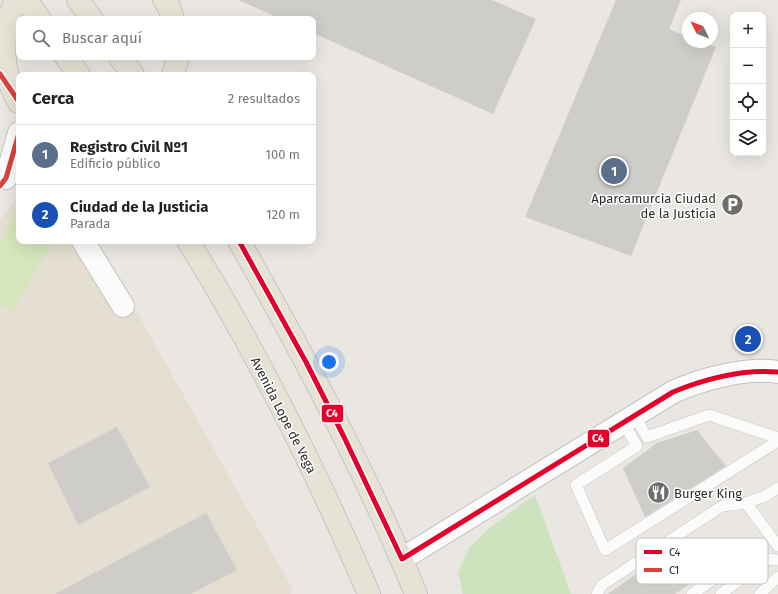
<!DOCTYPE html>
<html lang="es">
<meta charset="utf-8">
<style>
body{margin:0;font-family:"Fira Sans",sans-serif;background:#f6f6f6;color:#222}
.controls{position:absolute;right:12px;top:12px;display:grid;overflow:hidden;border-radius:8px;box-shadow:0 4px 16px #0002}
.controls button{width:36px;height:36px;display:grid;place-items:center;padding:0;border:0;border-bottom:1px solid #e0e0e0;background:#fff;color:#222;font:20px sans-serif}
.compass{position:absolute;left:682px;top:12px;width:36px;height:36px;border-radius:50%;background:#fff;box-shadow:0 4px 16px #0002;rotate:313deg}
.you{position:absolute;left:329px;top:362px;width:14px;height:14px;margin:-10px;border:3px solid #fff;border-radius:50%;background:#1a73e8;box-shadow:0 0 0 6px #1a73e833}
.badge{display:grid;place-items:center;width:26px;height:26px;border-radius:50%;background:#6e6d6c;color:#fff;font-size:13px;font-weight:700}
.pin{position:absolute;translate:-50% -50%;border:2px solid #fff;box-shadow:0 1px 4px #0006}
.list{margin:0;padding:0;list-style:none}
h2{display:flex;justify-content:space-between;align-items:center;height:52px;margin:0;padding:0 16px;font-size:17px}
h2 small{font-size:13px;font-weight:400;color:#767676}
.list li{display:grid;grid-template-columns:26px 1fr auto;gap:12px;align-items:center;box-sizing:border-box;height:60px;padding:0 16px;border-top:1px solid #e0e0e0}
.list b{display:block;font-size:15px;white-space:nowrap}
.list p{margin:0;font-size:13px;white-space:nowrap;color:#767676}
.list em{font-size:13px;font-style:normal;color:#767676}
.icon{flex:none;width:22px;height:22px;fill:none;stroke:currentColor;stroke-width:2;stroke-linecap:round;stroke-linejoin:round}
.map{position:relative;flex:none;width:778px;height:594px;overflow:hidden}
.search{position:absolute;background:#fff;box-shadow:0 4px 16px #0002;left:16px;top:16px;width:300px;height:44px;display:flex;align-items:center;gap:10px;box-sizing:border-box;padding:0 14px;border-radius:8px;color:#767676;font-size:15px}
.panel{position:absolute;background:#fff;box-shadow:0 4px 16px #0002;left:16px;top:72px;width:300px;height:172px;border-radius:8px}
.map>svg:first-child{display:block}
.education{fill:#e4dfd2}
.green{fill:#cce3be}
.pitch{fill:#d5e6bc}
.building{fill:#cfcdca}
.lines{fill:none;stroke-linecap:round;stroke-linejoin:round}
.lane-casing{stroke:#c4c3c3;stroke-width:12}
.street-casing{stroke:#c4c3c3;stroke-width:24}
.primary-casing{stroke:#c6c4c2;stroke-width:24}
.lane{stroke:#fcfbfb;stroke-width:11}
.street{stroke:#fcfbfb;stroke-width:22}
.primary{stroke:#e6e3d6;stroke-width:22}
.bus-1-casing{stroke:#fff;stroke-width:8}
.bus-2-casing{stroke:#fff;stroke-width:8}
.bus-1{stroke:#e4002b;stroke-width:5}
.bus-2{stroke:#da4240;stroke-width:5}
.labels{text-anchor:middle;stroke-width:3;stroke-linejoin:round;paint-order:stroke}
.poi-label{font-size:13px;fill:#2c2c2c;stroke:#fff;text-anchor:end}
.street-label{font-size:13px;fill:#2c2c2c;stroke:#fff}
.key{fill:#fff;stroke:#c0c0c0;stroke-width:1}
.key-label{font-size:11px;fill:#2c2c2c}
.line-badge{stroke:#fff;stroke-width:1.5}
.badge-label{font-size:11px;text-anchor:middle;font-weight:bold;fill:#fff}
</style>
<div class="map">
<svg width="778" height="594" viewBox="0 0 778 594">
<rect width="100%" height="100%" fill="#eae7e3"/>
<polygon class="education" points="19,195 19,241 68,241 116,314 129,298 293,590 290,594 0,594 0,220"/>
<polygon class="green" points="535,495 571,594 463,594 458,573 469,548 489,528"/>
<polygon class="pitch" points="18,209 19,241 53,241 12,312 0,305 0,241"/>
<g class="building">
<polygon points="238,0 492,0 536,19 493,114 313,33 313,19 281,19"/>
<polygon points="616,0 681,0 669,29 688,37 688,42 703,42 716,47 631,256 525,217"/>
<polygon points="117,427 150,487 78,525 48,463"/>
<polygon points="697,430 726,466 645,517 623,468 657,443"/>
<polygon points="206,513 237,570 191,594 55,594"/>
<polygon points="678,544 699,578 675,594 608,594"/>
</g>
<g class="lines">
<defs>
<g id="lane">
<polyline points="634,415 647,437 709,415 778,438"/>
<polyline points="623,422 637,446 576,485 605,550 778,441"/>
<polyline points="778,488 765,496 746,503 778,546"/>
<polyline points="597,594 602,585 722,506 746,503"/>
<polyline points="692,594 721,574 740,580"/>
<polyline points="721,594 768,559 778,560"/>
<polyline points="760,594 778,577"/>
</g>
<g id="street">
<polyline points="6,178 19,133"/>
<polyline points="83,241 123,306"/>
<path d="M 402,559 L 673,392 C 702,379 746,367 778,372"/>
</g>
<g id="primary">
<path d="M 16,0 C 0,32 0,72 19,102"/>
<polyline points="26,0 40,19"/>
<polyline points="78,0 92,19"/>
<polyline points="164,0 168,5 173,19"/>
<polyline points="66,57 79,75"/>
<polyline points="120,57 133,75"/>
<polyline points="173,75 178,57"/>
<path d="M 188,241 C 258,353 317,473 369,594"/>
<path d="M 239,241 C 304,355 366,472 416,594"/>
</g>
</defs>
<use href="#lane" class="lane-casing"/>
<use href="#street" class="street-casing"/>
<use href="#primary" class="primary-casing"/>
<use href="#lane" class="lane"/>
<use href="#street" class="street"/>
<use href="#primary" class="primary"/>
<defs>
<path id="bus-1" d="M 239,241 L 306,362 L 344,437 L 402,559 L 673,392 C 707,378 741,369 778,372"/>
<g id="bus-2">
<polyline points="0,74 19,102"/>
<polyline points="0,186 6,178 19,133"/>
</g>
</defs>
<use href="#bus-1" class="bus-1-casing"/>
<use href="#bus-2" class="bus-2-casing"/>
<use href="#bus-1" class="bus-1"/>
<use href="#bus-2" class="bus-2"/>
</g>
<defs>
<symbol id="parking-disc" viewBox="-11 -11 22 22"><circle r="9.5" fill="#6e6d6c" stroke="#fff"/><path d="M-3.5-5.5H1a3.5 3.5 0 0 1 0 7H-1V5.5H-3.5ZM-1-3.4V-.6H.8a1.4 1.4 0 0 0 0-2.8Z" fill="#fff"/></symbol>
<symbol id="restaurant-disc" viewBox="-11 -11 22 22"><circle r="9.5" fill="#6e6d6c" stroke="#fff"/><path d="M-5-6h1v4h1v-4h1v4h1v-4h1v5L-1.5 .5V6h-2V.5L-5-1ZM5-6V6H3V1.5H1.5Q1.5-4 5-6Z" fill="#fff"/></symbol>
</defs>
<g fill-rule="evenodd">
<use href="#parking-disc" x="720" y="192" width="25" height="25"/>
<use href="#restaurant-disc" x="646" y="480" width="25" height="25"/>
</g>
<g class="labels">
<g class="poi-label">
<text x="716" y="203">Aparcamurcia Ciudad<tspan x="716" dy="15">de la Justicia</tspan></text>
<text x="674" y="498" text-anchor="start">Burger King</text>
</g>
<g class="street-label">
<text transform="translate(284 415) rotate(63)" y="5">Avenida Lope de Vega</text>
</g>
</g>
<rect x="636" y="538" width="132" height="46" rx="6" class="key"/>
<rect x="644" y="550" width="18" height="4" fill="#e4002b"/>
<rect x="644" y="568" width="18" height="4" fill="#da4240"/>
<g class="key-label">
<text x="669" y="556">C4</text>
<text x="669" y="574">C1</text>
</g>
<g class="line-badge">
<rect x="321" y="404" width="23" height="19" rx="4" fill="#e4002b"/>
<rect x="587" y="429" width="23" height="19" rx="4" fill="#e4002b"/>
</g>
<g class="badge-label">
<text x="332" y="417">C4</text>
<text x="598" y="442">C4</text>
</g>
</svg>
<div class="controls">
<button>+</button>
<button>−</button>
<button><svg class="icon" aria-label="locate" viewBox="0 0 24 24"><circle cx="12" cy="12" r="6"/><path d="M12 2v4M12 18v4M2 12h4M18 12h4"/></svg></button>
<button><svg class="icon" aria-label="layers" viewBox="0 0 24 24"><path d="M12 4l9 5-9 5-9-5zM3 14l9 5 9-5"/></svg></button>
</div>
<svg class="compass" viewBox="-18 -18 36 36"><path d="M0-13l5 13h-10z" fill="#e53935"/><path d="M0 13l5-13h-10z" fill="#767676"/></svg>
<div class="you"></div>
<div class="pin badge" style="left:614px;top:171px;background:#5c6f8a">1</div>
<div class="pin badge" style="left:748px;top:339px;background:#1a4fb4">2</div>
<div class="search"><svg class="icon" aria-label="search" viewBox="0 0 24 24"><circle cx="10" cy="10" r="6"/><path d="M15 15l6 6"/></svg>Buscar aquí</div>
<section class="panel">
<h2>Cerca<small>2 resultados</small></h2>
<ul class="list">
<li><span class="badge" style="background:#5c6f8a">1</span><div><b>Registro Civil Nº1</b><p>Edificio público</p></div><em>100 m</em></li>
<li><span class="badge" style="background:#1a4fb4">2</span><div><b>Ciudad de la Justicia</b><p>Parada</p></div><em>120 m</em></li>
</ul>
</section>
</div>
